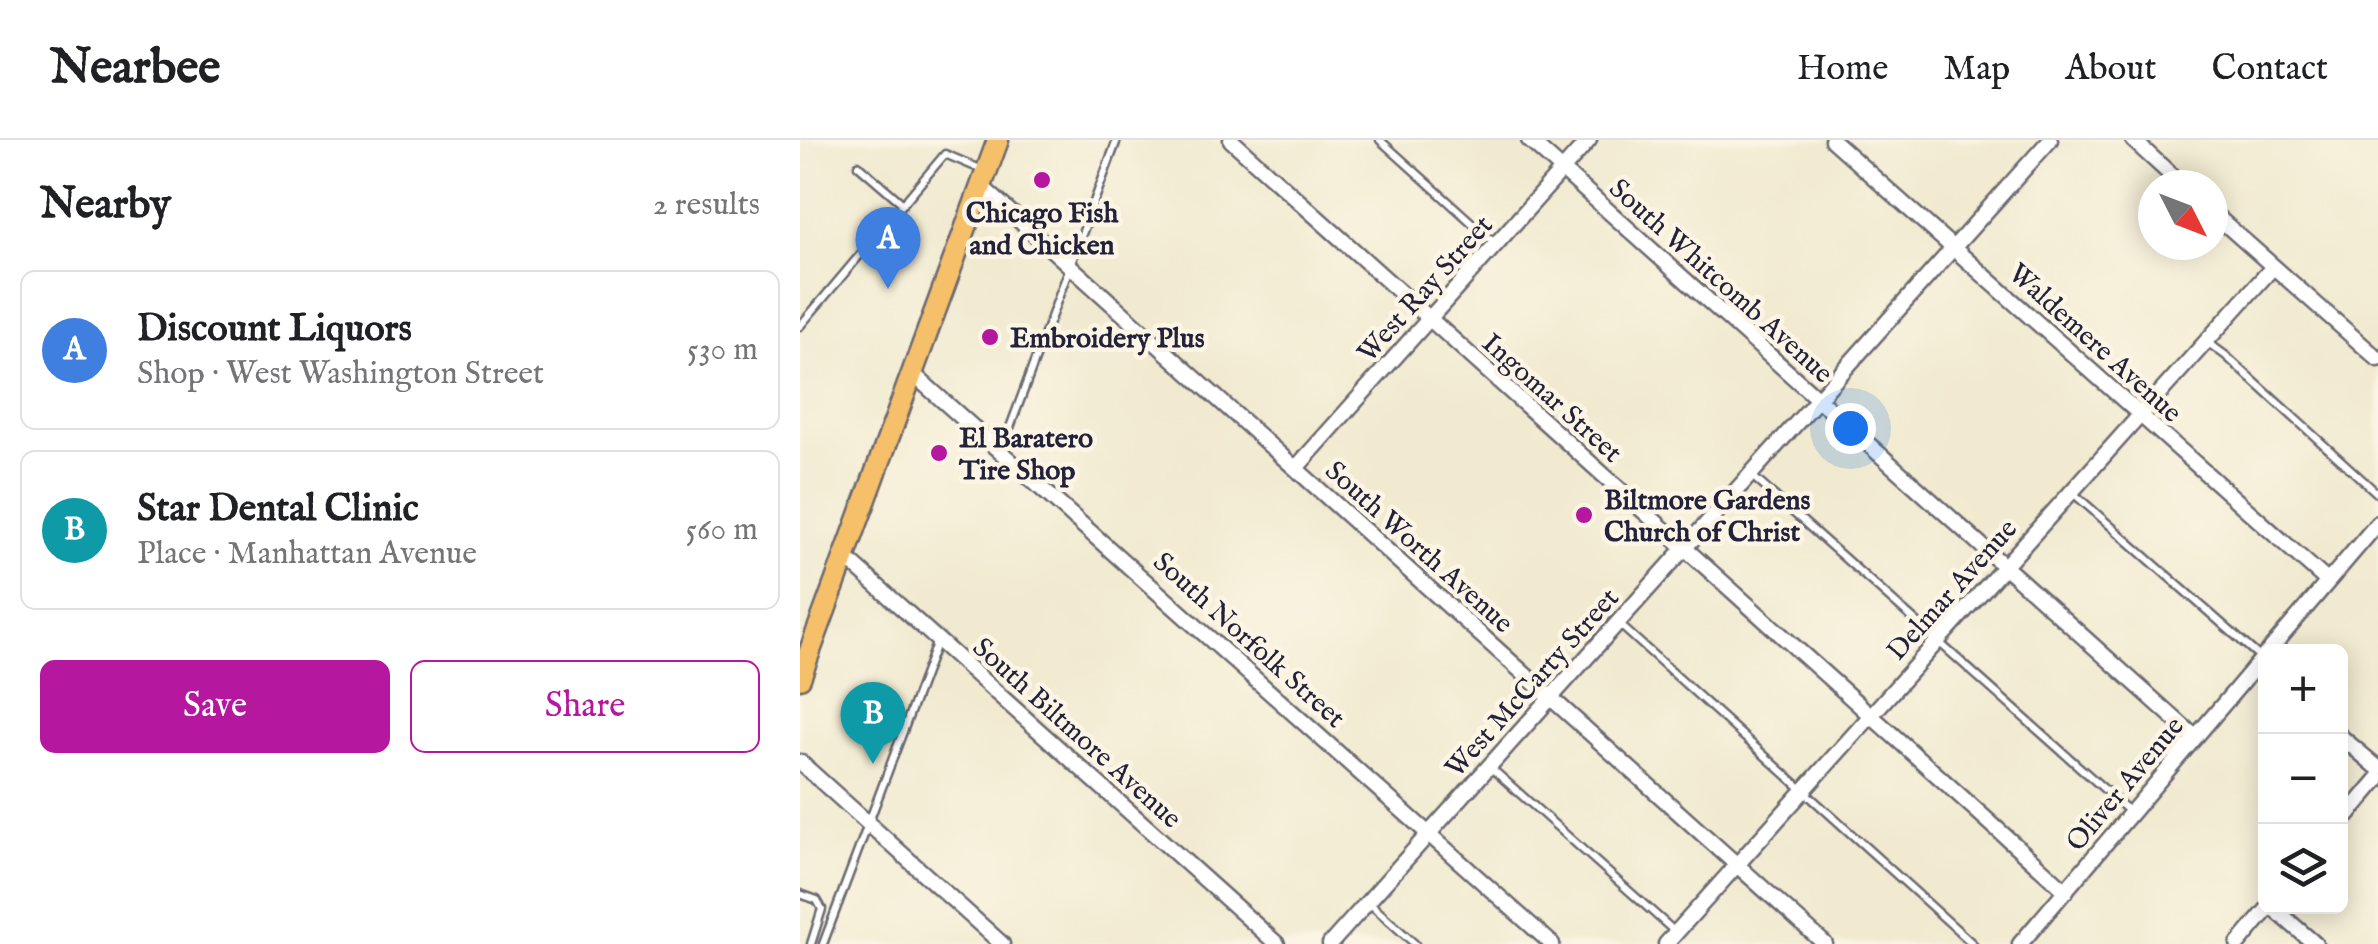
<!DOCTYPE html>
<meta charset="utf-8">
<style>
body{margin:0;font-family:"IM FELL English",serif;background:#f6f6f6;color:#202124}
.controls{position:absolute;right:30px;bottom:30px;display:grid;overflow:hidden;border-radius:15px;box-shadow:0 5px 25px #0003}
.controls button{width:90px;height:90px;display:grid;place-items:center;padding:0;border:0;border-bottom:2px solid #e0e0e0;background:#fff;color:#202124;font:50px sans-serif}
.compass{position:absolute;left:1338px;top:30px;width:90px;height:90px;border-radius:50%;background:#fff;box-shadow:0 5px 25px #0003;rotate:132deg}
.you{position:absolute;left:1050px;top:288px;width:35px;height:35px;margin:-25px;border:8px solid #fff;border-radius:50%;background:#1a73e8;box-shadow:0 0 0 15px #1a73e833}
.badge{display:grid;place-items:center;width:65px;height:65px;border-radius:50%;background:#b5179e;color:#fff;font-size:32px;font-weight:700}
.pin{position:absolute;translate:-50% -82px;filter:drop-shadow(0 2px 5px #0008)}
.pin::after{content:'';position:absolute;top:52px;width:35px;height:30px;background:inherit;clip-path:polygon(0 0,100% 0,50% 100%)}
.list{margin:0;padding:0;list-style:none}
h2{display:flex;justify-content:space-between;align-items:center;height:130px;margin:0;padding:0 40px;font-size:42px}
h2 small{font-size:32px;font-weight:400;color:#757577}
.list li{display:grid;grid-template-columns:65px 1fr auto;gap:30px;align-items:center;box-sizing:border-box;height:160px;margin:0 20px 20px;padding:0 20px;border:2px solid #e0e0e0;border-radius:15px}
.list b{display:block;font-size:38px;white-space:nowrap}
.list p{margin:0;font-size:32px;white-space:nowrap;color:#757577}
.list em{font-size:32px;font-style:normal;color:#757577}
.actions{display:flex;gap:20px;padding:30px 40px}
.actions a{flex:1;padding:22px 0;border:2px solid #b5179e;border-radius:15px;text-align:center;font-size:35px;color:#b5179e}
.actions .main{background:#b5179e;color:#fff}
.icon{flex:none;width:55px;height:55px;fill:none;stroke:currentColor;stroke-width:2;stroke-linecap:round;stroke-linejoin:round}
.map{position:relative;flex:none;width:1578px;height:804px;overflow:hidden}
header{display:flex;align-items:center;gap:60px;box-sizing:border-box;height:140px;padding:0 50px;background:#fff;border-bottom:2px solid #e0e0e0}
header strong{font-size:48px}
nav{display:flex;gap:55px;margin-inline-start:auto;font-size:35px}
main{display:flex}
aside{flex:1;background:#fff}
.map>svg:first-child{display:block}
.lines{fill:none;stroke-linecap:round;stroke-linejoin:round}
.service-casing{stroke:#6a686f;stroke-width:11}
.minor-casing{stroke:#6a686f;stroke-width:19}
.primary-casing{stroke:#6a686f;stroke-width:25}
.service{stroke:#fff;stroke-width:6}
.minor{stroke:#fff;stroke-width:14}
.primary{stroke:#f6c06b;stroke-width:20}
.poi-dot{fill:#b5179e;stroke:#fcf5e5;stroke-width:4}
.labels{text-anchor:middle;stroke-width:9;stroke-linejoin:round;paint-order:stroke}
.poi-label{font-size:28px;font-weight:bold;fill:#22223b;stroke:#fcf5e5;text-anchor:start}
.street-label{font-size:28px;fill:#22223b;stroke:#fcf5e5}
</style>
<header>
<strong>Nearbee</strong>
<nav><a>Home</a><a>Map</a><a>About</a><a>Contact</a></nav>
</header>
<main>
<aside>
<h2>Nearby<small>2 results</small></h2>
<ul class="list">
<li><span class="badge" style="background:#3f7fe0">A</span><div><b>Discount Liquors</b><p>Shop · West Washington Street</p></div><em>530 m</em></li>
<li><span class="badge" style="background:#0f9aa8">B</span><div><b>Star Dental Clinic</b><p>Place · Manhattan Avenue</p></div><em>560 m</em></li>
</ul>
<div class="actions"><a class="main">Save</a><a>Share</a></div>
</aside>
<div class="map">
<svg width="1578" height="804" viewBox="0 0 1578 804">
<rect width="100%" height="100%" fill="#fcf5e5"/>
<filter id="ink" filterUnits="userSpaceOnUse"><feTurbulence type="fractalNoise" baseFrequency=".01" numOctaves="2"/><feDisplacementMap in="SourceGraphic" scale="20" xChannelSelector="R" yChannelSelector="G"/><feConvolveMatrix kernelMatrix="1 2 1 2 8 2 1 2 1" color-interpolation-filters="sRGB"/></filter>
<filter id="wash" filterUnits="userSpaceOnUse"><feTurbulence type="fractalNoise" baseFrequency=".0048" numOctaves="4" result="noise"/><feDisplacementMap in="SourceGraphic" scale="40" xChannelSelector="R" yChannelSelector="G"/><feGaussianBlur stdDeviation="2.25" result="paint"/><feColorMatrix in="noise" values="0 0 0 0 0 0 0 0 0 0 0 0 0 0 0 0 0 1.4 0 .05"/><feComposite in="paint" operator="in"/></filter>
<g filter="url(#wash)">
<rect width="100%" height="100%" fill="#f1ead0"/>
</g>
<g filter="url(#ink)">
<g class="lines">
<defs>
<g id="service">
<polyline points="580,0 691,100"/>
<polyline points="58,25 102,63"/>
<polyline points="0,186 145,14 185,31"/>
<polyline points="1407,202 1425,215 1578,354"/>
<polyline points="202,309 317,0"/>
<polyline points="951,335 1330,672"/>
<polyline points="1272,352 1461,518"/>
<polyline points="818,483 1173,804"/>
<polyline points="690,627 874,791"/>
<polyline points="0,754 17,760 22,769 11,804"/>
<polyline points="568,762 615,804"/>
<polyline points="23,804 137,501"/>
</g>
<g id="minor">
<polyline points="431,0 1266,751"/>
<polyline points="729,0 1395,597"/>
<polyline points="1032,0 1527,441"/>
<polyline points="1333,0 1382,45"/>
<polyline points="181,46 1025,804"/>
<polyline points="1413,73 1578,219"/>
<polyline points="112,233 752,804"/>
<polyline points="496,328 789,0"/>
<polyline points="45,417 477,804"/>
<polyline points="1468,512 1578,383"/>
<polyline points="1540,596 1578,628"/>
<polyline points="0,622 202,804"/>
<polyline points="1540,684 1578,639"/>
<polyline points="1471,766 1515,804"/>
<polyline points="530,804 1250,0"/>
<polyline points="866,804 1473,127"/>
<polyline points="1220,804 1466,514"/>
<polyline points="1438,804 1470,766"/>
</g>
<polyline id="primary" points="0,538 198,0"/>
</defs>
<use href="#service" class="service-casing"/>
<use href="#minor" class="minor-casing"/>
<use href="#primary" class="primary-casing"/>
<use href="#service" class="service"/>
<use href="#minor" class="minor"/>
<use href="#primary" class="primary"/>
</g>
</g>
<g class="poi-dot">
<circle cx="242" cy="40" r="10"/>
<circle cx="190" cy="197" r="10"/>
<circle cx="139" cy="313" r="10"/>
<circle cx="784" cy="375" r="10"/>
</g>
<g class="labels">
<g class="poi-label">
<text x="242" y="82" text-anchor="middle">Chicago Fish<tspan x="242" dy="32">and Chicken</tspan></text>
<text x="210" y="207">Embroidery Plus</text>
<text x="159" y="307">El Baratero<tspan x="159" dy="32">Tire Shop</tspan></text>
<text x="804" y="369">Biltmore Gardens<tspan x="804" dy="32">Church of Christ</tspan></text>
</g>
<g class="street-label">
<text transform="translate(922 140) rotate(42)" y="10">South Whitcomb Avenue</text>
<text transform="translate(624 148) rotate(-48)" y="10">West Ray Street</text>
<text transform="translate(1296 202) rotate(42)" y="10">Waldemere Avenue</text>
<text transform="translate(753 257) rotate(42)" y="10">Ingomar Street</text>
<text transform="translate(620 406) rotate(42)" y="10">South Worth Avenue</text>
<text transform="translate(1151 449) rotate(-48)" y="10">Delmar Avenue</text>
<text transform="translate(450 499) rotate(42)" y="10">South Norfolk Street</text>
<text transform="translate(731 542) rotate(-48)" y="10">West McCarty Street</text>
<text transform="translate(278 592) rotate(42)" y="10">South Biltmore Avenue</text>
<text transform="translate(1324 643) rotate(-50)" y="10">Oliver Avenue</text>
</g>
</g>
</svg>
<div class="controls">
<button>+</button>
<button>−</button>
<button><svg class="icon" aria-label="layers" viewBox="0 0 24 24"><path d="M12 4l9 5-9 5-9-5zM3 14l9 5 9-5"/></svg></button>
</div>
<svg class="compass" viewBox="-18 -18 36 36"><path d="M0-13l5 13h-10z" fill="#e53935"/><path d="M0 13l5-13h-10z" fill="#757577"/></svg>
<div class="you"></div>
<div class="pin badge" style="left:88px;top:149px;background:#3f7fe0">A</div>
<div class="pin badge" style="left:73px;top:624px;background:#0f9aa8">B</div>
</div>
</main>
